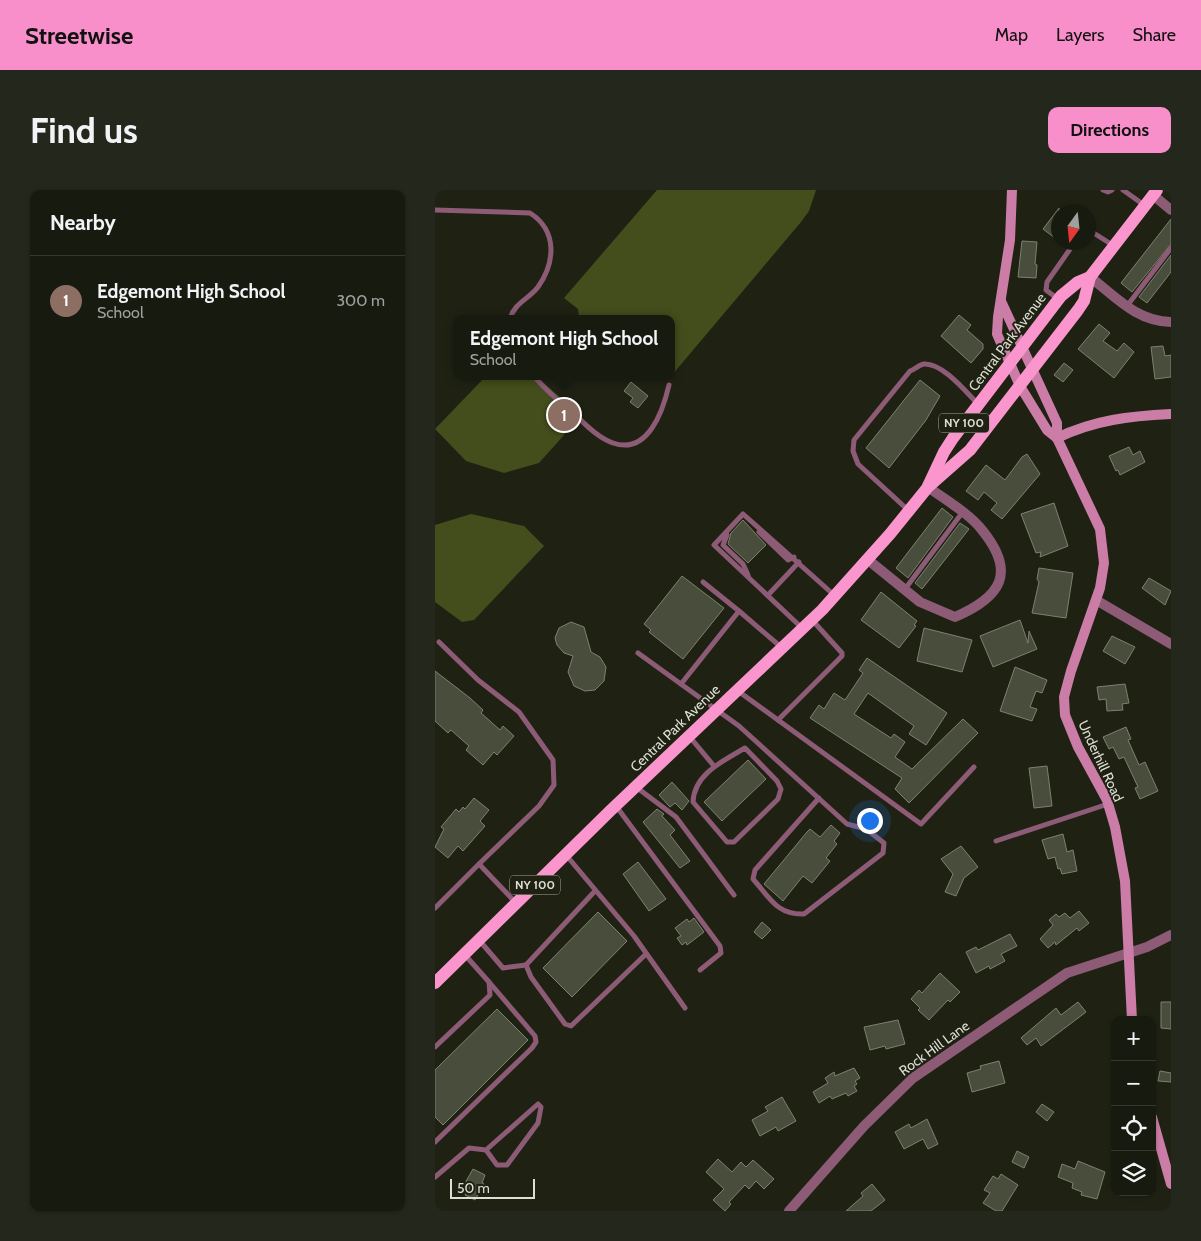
<!DOCTYPE html>
<meta charset="utf-8">
<style>
body{margin:0;font-family:Cabin,sans-serif;background:#24271c;color:#f1f3f6}
.controls{position:absolute;right:15px;bottom:15px;display:grid;overflow:hidden;border-radius:10px;box-shadow:0 1px 4px #0004}
.controls button{width:45px;height:45px;display:grid;place-items:center;padding:0;border:0;border-bottom:1px solid #36382e;background:#171a0e;color:#f1f3f6;font:25px sans-serif}
.compass{position:absolute;left:616px;top:15px;width:45px;height:45px;border-radius:50%;background:#171a0e;box-shadow:0 1px 4px #0004;rotate:195deg}
.scale{position:absolute;left:15px;bottom:12px;width:85px;box-sizing:border-box;padding-left:5px;border:2px solid #dddfd5;border-top:0;font-size:14px;line-height:18px;white-space:nowrap;color:#dddfd5;-webkit-text-stroke:4px #1f2213;paint-order:stroke}
.you{position:absolute;left:434px;top:630px;width:18px;height:18px;margin:-12px;border:4px solid #fff;border-radius:50%;background:#1a73e8;box-shadow:0 0 0 8px #1a73e833}
.badge{display:grid;place-items:center;width:32px;height:32px;border-radius:50%;background:#f98fca;color:#fff;font-size:16px;font-weight:700}
.pin{position:absolute;translate:-50% -50%;border:2px solid #fff;box-shadow:0 1px 5px #0006}
.popup{position:absolute;left:18px;top:125px;width:222px;height:65px;box-sizing:border-box;display:grid;place-content:center;border-radius:10px;background:#171a0e;filter:drop-shadow(0 1px 4px #0005);font-size:16px;white-space:nowrap;color:#9ea19e}
.popup b{font-size:19px;color:#f1f3f6}
.popup::after{content:'';position:absolute;left:50%;top:100%;margin-left:-10px;border:10px solid transparent;border-top-color:#171a0e}
.list{margin:0;padding:0;list-style:none}
h2{display:flex;justify-content:space-between;align-items:center;height:65px;margin:0;padding:0 20px;font-size:21px}
h2 small{font-size:16px;font-weight:400;color:#9ea19e}
.list li{display:grid;grid-template-columns:32px 1fr auto;gap:15px;align-items:center;box-sizing:border-box;height:90px;padding:0 20px;border-top:1px solid #36382e}
.list b{display:block;font-size:19px;white-space:nowrap}
.list p{margin:0;font-size:16px;white-space:nowrap;color:#9ea19e}
.list em{font-size:16px;font-style:normal;color:#9ea19e}
.icon{flex:none;width:28px;height:28px;fill:none;stroke:currentColor;stroke-width:2;stroke-linecap:round;stroke-linejoin:round}
.map{position:relative;flex:none;width:736px;height:1021px;overflow:hidden;border-radius:10px}
header{display:flex;align-items:center;gap:30px;box-sizing:border-box;height:70px;padding:0 25px;background:#f98fca;color:#111}
header strong{font-size:24px}
nav{display:flex;gap:28px;margin-inline-start:auto;font-size:18px}
.intro{display:flex;align-items:center;justify-content:space-between;box-sizing:border-box;height:120px;padding:0 30px}
h1{margin:0;font-size:35px}
.button{padding:12px 22px;border-radius:10px;background:#f98fca;color:#111;font-size:18px;font-weight:700}
main{display:flex;gap:30px;padding:0 30px}
aside{flex:1;background:#171a0e;border-radius:10px;box-shadow:0 1px 4px #0004}
.map>svg:first-child{display:block}
.green{fill:#444d1c}
.building{fill:#494d3c;stroke:#7d826f}
.lines{fill:none;stroke-linecap:round;stroke-linejoin:round}
.lane{stroke:#8d5b76;stroke-width:5}
.street{stroke:#8d5b76;stroke-width:10}
.secondary{stroke:#cb7ca7;stroke-width:10}
.primary{stroke:#fb95cd;stroke-width:12}
.labels{text-anchor:middle;stroke-width:4;stroke-linejoin:round;paint-order:stroke}
.shield{fill:#1f2213;stroke:#a4a69b;stroke-width:1}
.shield-label{font-size:12px;font-weight:bold;fill:#dddfd5}
.street-label{font-size:14px;fill:#dddfd5;stroke:#1f2213}
</style>
<header>
<strong>Streetwise</strong>
<nav><a>Map</a><a>Layers</a><a>Share</a></nav>
</header>
<div class="intro"><h1>Find us</h1><a class="button">Directions</a></div>
<main>
<aside>
<h2>Nearby<small></small></h2>
<ul class="list">
<li><span class="badge" style="background:#8d6e63">1</span><div><b>Edgemont High School</b><p>School</p></div><em>300 m</em></li>
</ul>
</aside>
<div class="map">
<svg width="736" height="1021" viewBox="0 0 736 1021">
<rect width="100%" height="100%" fill="#1f2213"/>
<g class="green">
<polygon points="222,0 381,0 374,21 366,32 237,185 236,129 144,129 143,119 129,108"/>
<polygon points="51,186 101,186 146,226 104,273 69,283 31,271 0,239"/>
<polygon points="36,324 89,336 109,356 39,430 27,432 0,412 0,335"/>
</g>
<g class="building">
<polygon points="624,18 624,51 608,39"/>
<polygon points="736,29 736,54 697,102 686,93"/>
<polygon points="587,51 602,52 600,74 602,75 601,88 583,87"/>
<polygon points="736,65 736,82 712,113 704,107"/>
<polygon points="524,125 536,135 532,140 548,154 548,159 536,173 506,146"/>
<polygon points="664,134 675,143 668,151 682,161 689,153 699,162 679,188 643,159"/>
<polygon points="728,156 730,166 736,165 736,187 720,189 716,157"/>
<polygon points="629,173 638,180 628,192 619,185"/>
<polygon points="485,190 505,206 491,230 454,278 431,258"/>
<polygon points="196,192 213,206 203,218 195,212 198,208 189,201"/>
<polygon points="694,257 698,265 705,261 710,272 685,285 683,280 681,281 674,266"/>
<polygon points="592,264 605,284 567,329 556,320 562,313 549,302 543,310 531,301 551,275 570,290 587,267"/>
<polygon points="619,313 633,356 605,367 606,362 601,363 586,324"/>
<polygon points="507,318 518,327 473,388 461,378"/>
<polygon points="308,330 331,355 313,373 293,354 296,343"/>
<polygon points="525,333 534,339 487,399 480,393"/>
<polygon points="604,378 638,383 631,428 597,423 604,392 602,389"/>
<polygon points="247,386 289,418 248,469 214,442 216,440 209,434"/>
<polygon points="714,388 736,401 730,415 707,398"/>
<polygon points="446,402 482,431 479,435 481,436 464,458 426,430"/>
<polygon points="585,430 593,453 594,441 602,459 558,477 545,446"/>
<polygon points="136,432 149,437 156,462 165,467 171,477 169,491 160,500 150,501 139,496 133,482 138,466 129,463 122,455 120,448 124,438"/>
<polygon points="489,438 537,450 527,482 482,471"/>
<polygon points="677,446 700,457 690,474 668,461"/>
<polygon points="432,468 512,523 491,555 474,544 479,536 433,503 419,524 456,548 459,544 470,552 460,567 477,579 528,529 543,543 474,613 460,599 467,588 375,528 384,515 389,519 399,503 410,510 428,483 424,480"/>
<polygon points="580,477 612,490 607,503 601,501 595,517 602,519 597,531 565,521"/>
<polygon points="0,481 35,508 48,520 46,523 65,540 68,536 79,546 62,565 59,562 48,575 31,560 34,556 16,540 13,543 0,531"/>
<polygon points="690,494 694,513 687,514 688,520 672,521 671,509 664,510 662,497"/>
<polygon points="691,537 696,549 693,550 704,575 710,572 723,601 705,609 700,598 703,597 689,567 684,569 678,557 674,559 668,547"/>
<polygon points="313,570 331,589 287,631 269,612"/>
<polygon points="612,576 617,616 599,618 594,578"/>
<polygon points="237,592 254,611 247,620 240,613 235,617 224,605"/>
<polygon points="39,608 54,620 45,631 50,636 28,661 23,656 13,668 0,657 9,639 6,637 21,619 24,622 28,617 30,619"/>
<polygon points="222,619 229,624 227,626 240,640 235,645 255,671 245,678 208,632"/>
<polygon points="396,635 405,643 399,651 402,654 391,668 395,671 377,693 368,686 348,711 329,694 372,642 375,639 385,647"/>
<polygon points="628,644 632,662 638,660 642,681 627,684 625,678 623,679 620,667 613,669 607,650"/>
<polygon points="526,656 543,677 529,688 521,706 510,702 518,684 506,669"/>
<polygon points="203,672 231,709 214,721 188,684"/>
<polygon points="644,721 654,733 644,741 642,738 621,755 620,752 613,758 605,749 618,735 614,730 621,724 624,727 630,723 635,728"/>
<polygon points="163,722 192,751 137,807 108,778"/>
<polygon points="259,728 269,742 252,755 251,752 247,755 242,748 246,746 240,738 252,729 254,732"/>
<polygon points="327,732 336,740 327,749 319,742"/>
<polygon points="575,744 582,756 566,764 570,771 555,779 554,776 541,783 531,762 541,757 543,760"/>
<polygon points="505,783 525,802 515,812 513,810 494,830 483,820 485,818 476,809 484,800 487,803"/>
<polygon points="643,812 651,822 606,856 601,848 592,855 586,848 621,818 626,825"/>
<polygon points="726,812 736,812 736,839 726,838"/>
<polygon points="62,819 93,850 8,935 0,927 0,880"/>
<polygon points="463,830 470,854 451,859 450,856 435,860 429,837"/>
<polygon points="564,871 570,893 537,902 532,883 546,879 545,876"/>
<polygon points="419,878 425,888 420,891 422,894 419,896 422,901 413,906 411,903 397,909 395,906 384,913 378,902 393,893 390,888 399,882 400,886"/>
<polygon points="725,881 736,883 736,892 723,891"/>
<polygon points="347,907 361,931 343,941 341,937 325,946 317,930 333,921 330,917"/>
<polygon points="607,914 619,922 612,931 601,922"/>
<polygon points="492,929 503,954 493,959 488,949 469,959 460,942 474,934 476,938"/>
<polygon points="582,961 594,967 589,978 577,972"/>
<polygon points="283,969 297,982 306,972 311,977 318,970 339,989 329,999 321,991 314,999 310,995 294,1012 296,1014 290,1021 278,1010 289,999 271,982"/>
<polygon points="643,971 670,982 662,1009 646,1005 647,1002 637,998 638,993 623,987 627,974 640,979"/>
<polygon points="38,979 50,985 47,993 49,994 40,1010 30,1005 35,996 30,993"/>
<polygon points="566,984 583,995 567,1021 561,1021 548,1013 555,1003 549,1000 558,986 563,989"/>
<polygon points="437,994 450,1010 436,1021 411,1021 428,1006 426,1003"/>
</g>
<g class="lines">
<g class="lane">
<polyline points="668,0 673,2 677,0"/>
<polyline points="688,0 709,15"/>
<path d="M 0,20 L 95,23 C 123,41 120,73 103,97 C 94,109 79,113 75,129"/>
<polyline points="654,40 679,56"/>
<polyline points="623,109 611,100 612,92 640,52"/>
<polyline points="692,116 736,58"/>
<path d="M 99,186 C 110,200 125,212 138,223 C 150,234 163,248 178,253 C 213,265 228,221 234,195"/>
<path d="M 473,320 L 423,274 L 418,261 L 419,250 L 475,181 C 480,179 484,175 489,174 C 508,173 531,202 543,214"/>
<polyline points="324,342 353,370 359,367"/>
<polyline points="292,345 288,355 308,374 313,385"/>
<polyline points="268,392 304,421"/>
<polyline points="470,399 527,323"/>
<polyline points="334,404 364,372"/>
<polyline points="367,438 279,355 308,324 399,405"/>
<polyline points="4,452 43,490 84,522 118,570 119,595 104,616 44,674"/>
<path d="M 203,463 L 304,536 L 412,634 L 431,639 L 449,653 L 448,663 L 369,724 C 342,725 335,708 318,689 L 320,680 L 384,608"/>
<polyline points="246,494 304,421 346,457"/>
<polyline points="303,501 486,634 539,577"/>
<polyline points="343,530 407,466 407,463 378,431"/>
<polyline points="254,546 279,576"/>
<path d="M 310,558 L 342,591 L 346,599 L 343,609 L 299,652 L 292,652 L 258,612 C 259,584 288,571 310,558 Z"/>
<polyline points="201,597 241,627 299,705"/>
<polyline points="181,616 285,756 286,763 265,780"/>
<polyline points="561,651 673,614"/>
<polyline points="131,665 199,746 250,818"/>
<polyline points="160,701 91,775 96,787 130,834 136,836 211,764"/>
<polyline points="0,718 44,674 81,713"/>
<polyline points="44,750 68,778 91,775"/>
<polyline points="0,857 55,805 54,792 30,765"/>
<polyline points="0,952 97,858 101,852 100,846 54,792"/>
<polyline points="0,987 34,958 51,960 62,975 72,975 103,933 106,917 103,914 51,960"/>
</g>
<g class="street">
<polyline points="718,5 736,20"/>
<path d="M 655,87 C 681,107 701,131 736,132"/>
<path d="M 432,369 L 485,412 L 520,427 C 566,407 582,383 547,340 C 535,324 509,309 493,297"/>
<polyline points="661,410 736,454"/>
<polyline points="354,1021 429,936 478,888 632,783 712,757 736,745"/>
</g>
<g class="secondary">
<polyline points="577,0 575,50 563,127 562,144 585,196 612,240 622,248"/>
<polyline points="566,111 622,233 622,248 665,339 669,373 665,398 636,481 629,507 630,525 643,557 672,610 680,637 690,691 697,830"/>
<path d="M 622,248 C 659,230 695,226 736,224"/>
<polyline points="717,927 736,994"/>
</g>
<g class="primary">
<polyline points="493,296 509,262 518,248 626,106 643,92 655,87"/>
<polyline points="0,793 175,621 387,420 455,344 493,297 535,260 643,120 649,111 655,87 722,0"/>
</g>
</g>
<g class="labels">
<g class="shield">
<rect x="504" y="223.5" width="50" height="19" rx="4"/>
<rect x="75" y="685.5" width="50" height="19" rx="4"/>
</g>
<g class="shield-label">
<text x="529" y="237">NY 100</text>
<text x="100" y="699">NY 100</text>
</g>
<g class="street-label">
<text transform="translate(572 152) rotate(-53)" y="5">Central Park Avenue</text>
<text transform="translate(240 538) rotate(-44)" y="5">Central Park Avenue</text>
<text transform="translate(666 571) rotate(65)" y="5">Underhill Road</text>
<text transform="translate(499 858) rotate(-36)" y="5">Rock Hill Lane</text>
</g>
</g>
</svg>
<div class="controls">
<button>+</button>
<button>−</button>
<button><svg class="icon" aria-label="locate" viewBox="0 0 24 24"><circle cx="12" cy="12" r="6"/><path d="M12 2v4M12 18v4M2 12h4M18 12h4"/></svg></button>
<button><svg class="icon" aria-label="layers" viewBox="0 0 24 24"><path d="M12 4l9 5-9 5-9-5zM3 14l9 5 9-5"/></svg></button>
</div>
<svg class="compass" viewBox="-18 -18 36 36"><path d="M0-13l5 13h-10z" fill="#e53935"/><path d="M0 13l5-13h-10z" fill="#9ea19e"/></svg>
<div class="scale">50 m</div>
<div class="you"></div>
<div class="pin badge" style="left:129px;top:225px;background:#8d6e63">1</div>
<div class="popup"><b>Edgemont High School</b>School</div>
</div>
</main>
